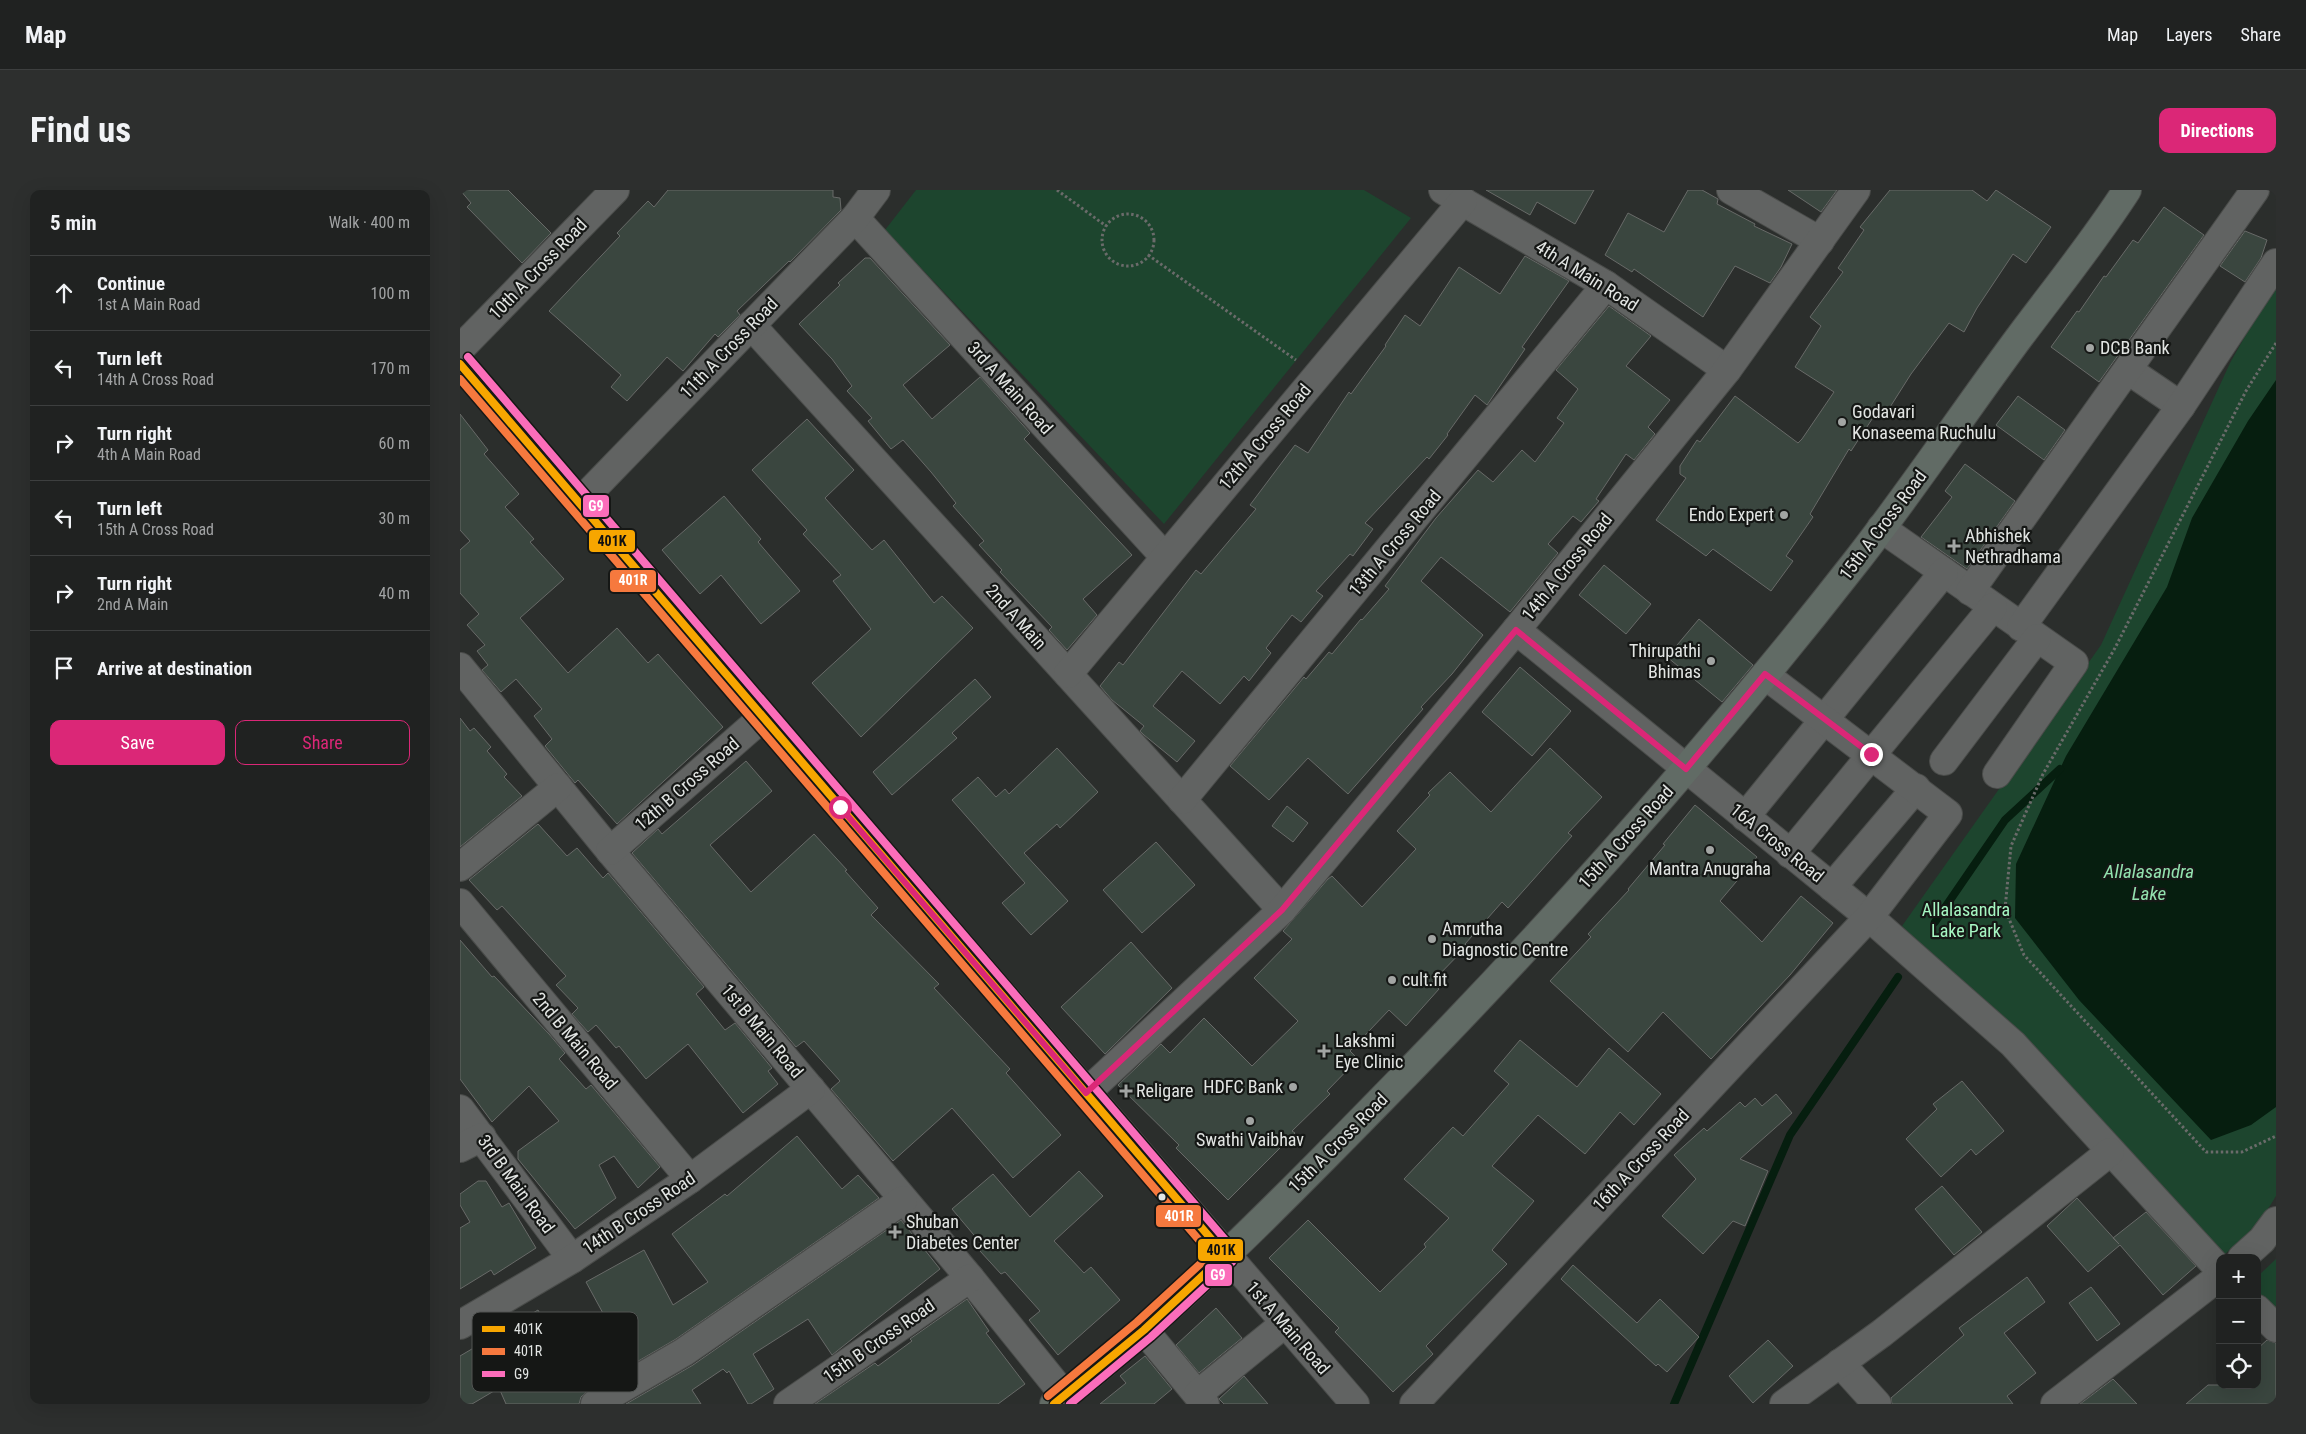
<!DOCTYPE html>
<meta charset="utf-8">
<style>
body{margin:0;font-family:"Roboto Condensed",sans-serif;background:#2d2f2e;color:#f1f3f6}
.controls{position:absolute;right:15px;bottom:15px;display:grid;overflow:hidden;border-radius:10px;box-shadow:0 5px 20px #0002}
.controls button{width:45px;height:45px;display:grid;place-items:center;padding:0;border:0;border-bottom:1px solid #3d3f3f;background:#202221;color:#f1f3f6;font:25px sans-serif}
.stop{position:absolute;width:15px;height:15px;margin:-11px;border:4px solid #db2777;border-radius:50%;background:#fff}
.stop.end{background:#db2777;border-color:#fff;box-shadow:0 1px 5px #0008}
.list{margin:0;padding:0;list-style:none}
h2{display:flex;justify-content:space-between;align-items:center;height:65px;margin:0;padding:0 20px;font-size:21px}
h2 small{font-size:16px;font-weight:400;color:#a2a4a5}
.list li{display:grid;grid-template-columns:32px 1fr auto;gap:15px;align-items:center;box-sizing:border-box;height:75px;padding:0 20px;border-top:1px solid #3d3f3f}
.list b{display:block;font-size:19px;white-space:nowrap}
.list p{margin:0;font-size:16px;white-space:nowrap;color:#a2a4a5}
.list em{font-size:16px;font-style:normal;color:#a2a4a5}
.actions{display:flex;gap:10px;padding:15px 20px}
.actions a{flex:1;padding:11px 0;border:1px solid #db2777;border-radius:10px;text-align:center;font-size:18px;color:#db2777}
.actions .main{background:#db2777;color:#fff}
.icon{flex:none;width:28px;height:28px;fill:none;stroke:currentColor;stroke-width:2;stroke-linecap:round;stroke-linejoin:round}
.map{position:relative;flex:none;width:1816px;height:1214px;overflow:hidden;border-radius:10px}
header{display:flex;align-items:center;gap:30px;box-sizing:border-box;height:70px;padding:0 25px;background:#202221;border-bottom:1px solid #3d3f3f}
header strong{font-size:24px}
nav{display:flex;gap:28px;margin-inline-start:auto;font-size:18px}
.intro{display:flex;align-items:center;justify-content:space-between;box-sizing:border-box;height:120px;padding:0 30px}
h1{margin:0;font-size:35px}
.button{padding:12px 22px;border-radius:10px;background:#db2777;color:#fff;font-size:18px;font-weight:700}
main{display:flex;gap:30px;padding:0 30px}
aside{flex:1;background:#202221;border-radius:10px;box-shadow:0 5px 20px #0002}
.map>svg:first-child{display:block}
.green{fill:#1d452e}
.water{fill:#061e0f}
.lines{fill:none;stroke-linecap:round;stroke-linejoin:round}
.stream{stroke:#061e0f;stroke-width:8}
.building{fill:#3a463f;stroke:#686a68}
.minor-casing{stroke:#4a4c4a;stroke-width:30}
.major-casing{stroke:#4a4c4a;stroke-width:30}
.path{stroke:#6a6b6a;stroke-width:3;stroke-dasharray:2.5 2.5;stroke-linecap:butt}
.minor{stroke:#616362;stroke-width:28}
.major{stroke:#616b65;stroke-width:28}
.bus-1-casing{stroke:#151715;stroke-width:11}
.bus-2-casing{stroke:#151715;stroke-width:11}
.bus-3-casing{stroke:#151715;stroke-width:11}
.bus-1{stroke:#f7a600;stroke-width:8}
.bus-2{stroke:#f6793e;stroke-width:8}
.bus-3{stroke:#fb6dba;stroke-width:8}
.route{stroke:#db2777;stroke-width:6}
.poi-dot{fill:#a2a5a3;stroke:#151715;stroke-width:2}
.bus-dot{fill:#e2e5e3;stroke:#151715;stroke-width:2}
.labels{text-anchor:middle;stroke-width:4.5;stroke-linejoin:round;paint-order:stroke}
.street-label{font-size:18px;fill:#e2e5e3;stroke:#151715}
.poi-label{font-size:18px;fill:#e2e5e3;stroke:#151715;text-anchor:start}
.park-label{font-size:18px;fill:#a7f7c3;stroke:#151715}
.water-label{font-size:19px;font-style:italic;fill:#93e2af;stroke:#151715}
.key{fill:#151715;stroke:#525553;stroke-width:1}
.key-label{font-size:14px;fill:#e2e5e3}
.line-badge{stroke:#151715;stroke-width:2}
.badge-label{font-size:14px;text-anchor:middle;font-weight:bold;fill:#fff}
.pale-badge-label{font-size:14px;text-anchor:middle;font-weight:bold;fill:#111}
</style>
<header>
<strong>Map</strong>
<nav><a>Map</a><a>Layers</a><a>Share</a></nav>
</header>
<div class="intro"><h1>Find us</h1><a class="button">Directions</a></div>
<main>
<aside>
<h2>5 min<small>Walk · 400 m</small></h2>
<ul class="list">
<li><svg class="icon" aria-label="ahead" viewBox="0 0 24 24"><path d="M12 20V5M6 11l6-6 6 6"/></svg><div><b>Continue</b><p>1st A Main Road</p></div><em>100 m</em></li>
<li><svg class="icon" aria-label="left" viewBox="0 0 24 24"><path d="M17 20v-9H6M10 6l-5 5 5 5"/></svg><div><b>Turn left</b><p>14th A Cross Road</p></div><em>170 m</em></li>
<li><svg class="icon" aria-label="right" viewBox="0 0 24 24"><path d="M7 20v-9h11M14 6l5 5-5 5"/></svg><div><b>Turn right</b><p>4th A Main Road</p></div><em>60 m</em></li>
<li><svg class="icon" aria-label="left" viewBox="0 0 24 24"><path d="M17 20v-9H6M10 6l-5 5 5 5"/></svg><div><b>Turn left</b><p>15th A Cross Road</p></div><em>30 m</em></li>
<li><svg class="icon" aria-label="right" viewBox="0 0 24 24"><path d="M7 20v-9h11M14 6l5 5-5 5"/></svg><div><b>Turn right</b><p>2nd A Main</p></div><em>40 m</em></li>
<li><svg class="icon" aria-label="arrive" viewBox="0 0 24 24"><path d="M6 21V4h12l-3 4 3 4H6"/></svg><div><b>Arrive at destination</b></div></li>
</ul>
<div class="actions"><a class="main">Save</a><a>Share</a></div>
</aside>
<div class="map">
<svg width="1816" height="1214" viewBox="0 0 1816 1214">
<rect width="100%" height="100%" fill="#2b2e2c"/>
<g class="green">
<polygon points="456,0 904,0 951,28 704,334 425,40"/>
<polygon points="1816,91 1816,1006 1798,1035 1765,1064 1442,736 1641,455 1770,173"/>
<polygon points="1816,1069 1816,1121 1797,1101 1797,1087"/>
</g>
<polygon class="water" points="1816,190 1816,917 1791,935 1751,950 1619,810 1555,728 1556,674 1606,566 1707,397 1732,328 1788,231"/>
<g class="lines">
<g class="stream">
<polyline points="1475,732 1545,630 1600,579"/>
<polyline points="1214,1214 1330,945 1438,787"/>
</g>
</g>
<g class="building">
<polygon points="0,0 48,0 91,43 62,73 7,17 11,13"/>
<polygon points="208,0 373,0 373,7 380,8 381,20 330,72 329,71 277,121 280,125 258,147 255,144 223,181 207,167 167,211 151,197 161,185 89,121 160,46 157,43 188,11 194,17"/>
<polygon points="1026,0 1134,0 1115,34 1077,12 1070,25"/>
<polygon points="1228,0 1242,0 1258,9 1257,14 1295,34 1294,36 1332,54 1321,77 1310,93 1275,76 1243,127 1174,79 1172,82 1145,65 1168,23 1204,42"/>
<polygon points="1328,0 1377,0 1361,22"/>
<polygon points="1430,0 1512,0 1527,11 1536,0 1591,37 1566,73 1553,64 1517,118 1504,142 1489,133 1451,184 1425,225 1418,220 1391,261 1389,259 1350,324 1353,327 1326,366 1333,371 1311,401 1253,359 1246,366 1196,330 1226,288 1220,284 1220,276 1237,250 1240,252 1275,206 1338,253 1342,249 1374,202 1335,177 1361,136 1350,127 1383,82 1378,78 1404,40 1400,37"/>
<polygon points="1704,17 1744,45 1639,192 1591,157 1617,121 1619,122 1644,86 1646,87 1673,50 1678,53"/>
<polygon points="1785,41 1807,50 1801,68 1785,92 1760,76"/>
<polygon points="1065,66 1109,91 1062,157 1065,159 1027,215 1015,205 987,244 988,245 969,269 967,267 905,333 913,339 893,366 890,364 856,401 863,406 841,432 832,425 806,458 811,463 789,491 784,486 760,514 722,481 693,516 735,551 717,572 684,545 680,541 684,536 652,510 640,496 659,472 663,475 736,380 741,384 796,319 790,315 835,255 848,263 889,202 891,204 926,156 925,155 945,125 960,136 999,77 1040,104"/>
<polygon points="405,68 410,68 490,155 443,195 472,229 520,187 570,243 564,249 672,365 623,409 637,425 607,460 589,440 592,437 540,382 542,380 519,355 524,351 493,316 496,313 471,282 443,250 431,259 408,231 412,228 387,201 392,196 372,169 339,134 380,95 378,93"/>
<polygon points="1149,116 1191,146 1166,176 1210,210 1188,237 1195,244 1174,270 1166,264 1136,309 1139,311 1121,332 1113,326 1088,354 1098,363 1050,422 981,367 961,391 1023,445 992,484 961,517 963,519 888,604 848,568 809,610 770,576 844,487 846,489 869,462 872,464 901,429 902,430 929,399 925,396 976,328 1018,280 1033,292 1062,260 1075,272 1104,233 1097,228 1118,199 1096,180"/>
<polygon points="1558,206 1605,240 1584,270 1536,235"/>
<polygon points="0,224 28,260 24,264 59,304 45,317 74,349 70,352 104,389 60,428 108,483 157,438 188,473 198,464 263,537 157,634 118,590 115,593 85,556 92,549 74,526 82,519 56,489 41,502 22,480 28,475 17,461 25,455 7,435 19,424 0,403 0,360 10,351 0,340"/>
<polygon points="347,229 394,280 365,308 412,360 424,350 474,413 482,406 513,438 401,547 352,493 411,439 373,391 381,385 343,344 347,340 292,280"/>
<polygon points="1505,274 1555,311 1507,379 1461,347 1492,307 1485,301"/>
<polygon points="264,306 301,349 298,352 340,401 301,434 261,385 240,404 202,360"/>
<polygon points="1144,375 1191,414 1166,444 1119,405"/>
<polygon points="1239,429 1293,475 1262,512 1207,467"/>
<polygon points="1060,477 1111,521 1072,566 1022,522"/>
<polygon points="515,489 531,507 492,543 497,548 432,605 413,582"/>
<polygon points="0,528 10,541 14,538 31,557 27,561 47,584 44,587 62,606 0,657"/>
<polygon points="597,558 638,602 600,638 597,634 564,663 608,711 571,745 542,713 565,693 492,610 518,587 536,607 545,599 549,604"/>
<polygon points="1090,558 1142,607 1108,643 1112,646 1048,718 1042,712 1005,754 1007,756 972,792 979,799 946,836 929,820 890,861 898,869 867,901 870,904 832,941 835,943 768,1010 716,958 719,955 658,895 701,854 710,863 744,828 792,876 838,831 794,788 832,749 823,741 868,689 872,686 902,717 956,659 937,641 970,605 968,603 990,582 1031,622"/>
<polygon points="286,571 312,601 250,655 291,702 354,644 387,680 385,681 418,718 411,725 479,794 474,798 550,879 546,883 601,945 553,988 492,918 433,971 371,899 380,891 344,851 336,857 172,663 198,639 202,644"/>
<polygon points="1235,615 1297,667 1260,711 1302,752 1341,706 1373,733 1330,785 1251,869 1203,822 1168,862 1090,791 1131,747 1128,744 1169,700 1168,699 1205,655 1203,654"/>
<polygon points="827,616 848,633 833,652 812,636"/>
<polygon points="78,634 107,666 117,658 143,688 148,683 244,797 236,804 265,840 275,833 312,878 308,881 318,894 283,923 228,854 186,889 159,856 156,858 136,835 128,842 112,824 118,818 96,795 106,786 42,716 37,720 9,690"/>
<polygon points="696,652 735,695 682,743 643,700"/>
<polygon points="0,750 32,787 34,786 89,844 105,863 99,869 126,899 131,895 200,977 178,998 154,966 139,975 156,1008 115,1039 58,969 58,961 99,931 69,896 32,932 0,889"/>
<polygon points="671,752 712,798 645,864 601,817"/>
<polygon points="1060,850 1117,897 1149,858 1201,904 1174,935 1160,922 1125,964 1078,925 1032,976 1074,1011 1032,1060 1047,1074 966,1156 973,1164 933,1202 875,1142 879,1138 809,1068 848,1030 920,1102 966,1057 964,1054 989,1028 944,989 993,937 1003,946 1049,894 1034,881"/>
<polygon points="1502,891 1544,941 1516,965 1511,959 1481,987 1446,949 1477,919 1473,914"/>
<polygon points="1316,904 1332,923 1280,969 1308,981 1285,1036 1273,1031 1243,1064 1202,1026 1236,989 1214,965 1244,938 1247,941 1280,912 1285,917 1295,908 1302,916"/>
<polygon points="337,946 382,999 398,985 419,1008 216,1149 127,1201 121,1207 119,1214 46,1214 39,1198 12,1214 0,1214 0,1166 78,1120 110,1176 157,1149 126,1092 184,1060 213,1115 248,1092 212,1044 265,1004 267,1006"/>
<polygon points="619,981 643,1006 594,1051 624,1083 631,1077 660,1110 598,1165 569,1130 580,1121 545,1082 541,1084 520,1061 524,1057 492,1019 533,984 570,1027"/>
<polygon points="18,991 26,991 42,1017 49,1013 76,1058 34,1085 31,1080 0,1099 0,1038 10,1032 0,1015 0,1004"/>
<polygon points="1482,996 1522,1042 1494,1065 1455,1019"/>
<polygon points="1617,1008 1659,1054 1653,1048 1686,1022 1736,1076 1703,1105 1660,1055 1628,1082 1587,1036"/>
<polygon points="441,1030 480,1079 372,1165 348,1129 293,1164 314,1199 291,1214 288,1214 269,1181 267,1183 263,1179 232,1200 241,1214 166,1214 233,1175"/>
<polygon points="1113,1075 1177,1133 1200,1109 1239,1147 1207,1182 1198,1174 1196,1176 1101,1089"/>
<polygon points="1567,1087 1585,1112 1544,1143 1576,1183 1547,1206 1553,1214 1432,1214 1431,1208 1504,1145 1499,1138"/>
<polygon points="1631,1097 1660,1134 1637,1151 1609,1113"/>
<polygon points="507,1109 529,1141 526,1143 565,1194 538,1214 355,1214 415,1173 418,1176 452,1151 450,1149"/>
<polygon points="756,1118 782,1148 739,1183 716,1155"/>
<polygon points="1308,1150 1333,1176 1293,1213 1269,1186"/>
<polygon points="1807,1150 1816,1153 1816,1214 1726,1214 1748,1195 1797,1195 1797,1159"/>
<polygon points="685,1166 712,1199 694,1214 640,1214 666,1193 660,1186"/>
<polygon points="784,1186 808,1214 764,1214 759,1209"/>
<polygon points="1653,1189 1677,1214 1620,1214"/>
</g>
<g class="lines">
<defs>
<g id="minor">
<polyline points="983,0 1146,95 1267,180"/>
<polyline points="1271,0 1360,51"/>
<polyline points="395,28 705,367"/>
<polyline points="291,135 822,720"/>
<polyline points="0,159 155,0"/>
<polyline points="0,174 895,1214"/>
<polyline points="1668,180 1721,216"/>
<polyline points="119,313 395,28 416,0"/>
<polyline points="1421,338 1614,473 1537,584"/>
<polyline points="1510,401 1795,0"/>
<polyline points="1561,437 1721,216 1816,73"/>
<polyline points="1056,440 1409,727 1553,854 1760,1080"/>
<polyline points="0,477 150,661 510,1088 605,1206"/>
<polyline points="608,484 1003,11"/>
<polyline points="1484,571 1577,448"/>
<polyline points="722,610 1146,95"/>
<polyline points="1285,627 1484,382"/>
<polyline points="150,661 303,527"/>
<polyline points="1330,664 1533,417"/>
<polyline points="0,677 98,597"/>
<polyline points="1372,697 1456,598"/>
<polyline points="0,713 230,989"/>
<polyline points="626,903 822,720 1056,440 1267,180 1396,0"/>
<polyline points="0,919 112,1069"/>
<polyline points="0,958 22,947"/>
<polyline points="1782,1068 1802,1050 1816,1031"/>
<polyline points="1797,1119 1816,1138"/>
<polyline points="0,1135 112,1069 230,989 351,899"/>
<polyline points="684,1140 745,1214"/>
<polyline points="1380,1173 1417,1214"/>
<polyline points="738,1204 824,1134"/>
<polyline points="135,1214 224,1162 443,1010"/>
<polyline points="328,1214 510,1088"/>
<polyline points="954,1214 1409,727 1488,624 1305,485"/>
<polyline points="1324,1214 1422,1143 1650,962"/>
<polyline points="1595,1214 1760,1086"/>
</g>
<path id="major" d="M 594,1214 C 725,1113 841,992 957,873 C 1112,713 1260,546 1398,369 C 1455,296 1506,219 1561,145 C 1597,97 1635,50 1667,0"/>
</defs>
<use href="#minor" class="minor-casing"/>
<use href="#major" class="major-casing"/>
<g class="path">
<polyline points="597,0 646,36"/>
<circle cx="668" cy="50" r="26"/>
<polyline points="688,65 836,170"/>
<polyline points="1816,153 1786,201 1655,458 1583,584 1551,656 1545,719 1564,765 1746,962 1782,962 1816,946"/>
</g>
<use href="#minor" class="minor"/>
<use href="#major" class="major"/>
<defs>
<polyline id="bus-1" points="0,174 765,1065 684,1140 594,1214"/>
<polyline id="bus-2" points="0,189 751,1064 677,1132 588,1206"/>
<polyline id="bus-3" points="8,167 774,1060 775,1067 772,1072 691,1147 610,1214"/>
</defs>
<use href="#bus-1" class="bus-1-casing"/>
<use href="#bus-2" class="bus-2-casing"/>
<use href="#bus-3" class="bus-3-casing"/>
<use href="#bus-1" class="bus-1"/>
<use href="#bus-2" class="bus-2"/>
<use href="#bus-3" class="bus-3"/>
</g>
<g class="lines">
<polyline class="route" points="380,617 626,903 822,720 1056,440 1226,579 1305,484 1411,564"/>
</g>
<g class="poi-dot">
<circle cx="1630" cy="158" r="5"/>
<circle cx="1382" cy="232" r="5"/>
<circle cx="1324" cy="325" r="5"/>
<path d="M1491.5 348.5h5v5h5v5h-5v5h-5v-5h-5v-5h5z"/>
<circle cx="1251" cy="471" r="5"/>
<circle cx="1250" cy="660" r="5"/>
<circle cx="972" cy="749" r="5"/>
<circle cx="932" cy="790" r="5"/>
<path d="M861.5 853.5h5v5h5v5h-5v5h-5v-5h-5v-5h5z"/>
<circle cx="833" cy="897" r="5"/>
<path d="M663.5 893.5h5v5h5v5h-5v5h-5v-5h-5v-5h5z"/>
<circle cx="790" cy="931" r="5"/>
<path d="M432.5 1034.5h5v5h5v5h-5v5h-5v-5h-5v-5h5z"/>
</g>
<circle class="bus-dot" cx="702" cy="1007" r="4.5"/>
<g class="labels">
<g class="street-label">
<text transform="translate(78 79) rotate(-46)" y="6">10th A Cross Road</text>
<text transform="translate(1127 86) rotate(32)" y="6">4th A Main Road</text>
<text transform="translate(269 158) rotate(-46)" y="6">11th A Cross Road</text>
<text transform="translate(550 198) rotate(48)" y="6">3rd A Main Road</text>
<text transform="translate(805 247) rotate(-50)" y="6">12th A Cross Road</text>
<text transform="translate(1423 335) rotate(-53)" y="6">15th A Cross Road</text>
<text transform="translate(935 353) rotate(-50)" y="6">13th A Cross Road</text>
<text transform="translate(1107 377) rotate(-51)" y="6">14th A Cross Road</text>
<text transform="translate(556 427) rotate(48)" y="6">2nd A Main</text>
<text transform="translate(227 594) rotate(-41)" y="6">12th B Cross Road</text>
<text transform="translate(1166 647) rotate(-48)" y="6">15th A Cross Road</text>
<text transform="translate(1317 653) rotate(39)" y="6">16A Cross Road</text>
<text transform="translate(302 841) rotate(50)" y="6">1st B Main Road</text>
<text transform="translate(115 851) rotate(50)" y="6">2nd B Main Road</text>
<text transform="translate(878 953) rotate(-45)" y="6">15th A Cross Road</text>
<text transform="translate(1181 970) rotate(-47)" y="6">16th A Cross Road</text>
<text transform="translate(56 994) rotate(54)" y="6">3rd B Main Road</text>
<text transform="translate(179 1023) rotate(-34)" y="6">14th B Cross Road</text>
<text transform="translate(828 1138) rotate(49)" y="6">1st A Main Road</text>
<text transform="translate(419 1151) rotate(-35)" y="6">15th B Cross Road</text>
</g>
<g class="poi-label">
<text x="1640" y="164">DCB Bank</text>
<text x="1392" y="228">Godavari<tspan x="1392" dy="21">Konaseema Ruchulu</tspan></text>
<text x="1314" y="331" text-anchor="end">Endo Expert</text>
<text x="1505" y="352">Abhishek<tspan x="1505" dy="21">Nethradhama</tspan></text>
<text x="1241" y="467" text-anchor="end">Thirupathi<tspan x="1241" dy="21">Bhimas</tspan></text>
<text x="1250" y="685" text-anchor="middle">Mantra Anugraha</text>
<text x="982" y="745">Amrutha<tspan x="982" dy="21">Diagnostic Centre</tspan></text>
<text x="942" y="796">cult.fit</text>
<text x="875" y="857">Lakshmi<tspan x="875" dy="21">Eye Clinic</tspan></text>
<text x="823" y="903" text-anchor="end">HDFC Bank</text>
<text x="676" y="907">Religare</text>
<text x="790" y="956" text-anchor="middle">Swathi Vaibhav</text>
<text x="446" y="1038">Shuban<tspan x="446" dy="21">Diabetes Center</tspan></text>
</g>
<g class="park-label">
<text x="1506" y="726">Allalasandra<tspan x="1506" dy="21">Lake Park</tspan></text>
</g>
<g class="water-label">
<text x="1689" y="688">Allalasandra<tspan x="1689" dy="22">Lake</tspan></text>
</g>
</g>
<rect x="12" y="1122" width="166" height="80" rx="8" class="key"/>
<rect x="22" y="1136" width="23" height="6" fill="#f7a600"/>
<rect x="22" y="1158" width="23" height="7" fill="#f6793e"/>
<rect x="22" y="1181" width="23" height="6" fill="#fb6dba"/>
<g class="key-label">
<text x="54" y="1144">401K</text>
<text x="54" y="1166">401R</text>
<text x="54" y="1189">G9</text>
</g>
<g class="line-badge">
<rect x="122" y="304" width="28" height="24" rx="5" fill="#fb6dba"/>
<rect x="128" y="339" width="48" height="24" rx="5" fill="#f7a600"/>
<rect x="149" y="379" width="48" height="24" rx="5" fill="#f6793e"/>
<rect x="695" y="1014" width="47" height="24" rx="5" fill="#f6793e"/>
<rect x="737" y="1048" width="47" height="24" rx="5" fill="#f7a600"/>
<rect x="744" y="1073" width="29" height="24" rx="5" fill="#fb6dba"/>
</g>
<g class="badge-label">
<text x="136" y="321">G9</text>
<text x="173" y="395">401R</text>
<text x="719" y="1031">401R</text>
<text x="758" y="1090">G9</text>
</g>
<g class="pale-badge-label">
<text x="152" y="356">401K</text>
<text x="761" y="1065">401K</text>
</g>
</svg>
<div class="controls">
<button>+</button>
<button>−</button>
<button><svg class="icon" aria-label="locate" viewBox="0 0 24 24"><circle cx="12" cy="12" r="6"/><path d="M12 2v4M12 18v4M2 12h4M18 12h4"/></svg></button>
</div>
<div class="stop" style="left:380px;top:617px"></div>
<div class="stop end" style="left:1411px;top:564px"></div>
</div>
</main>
